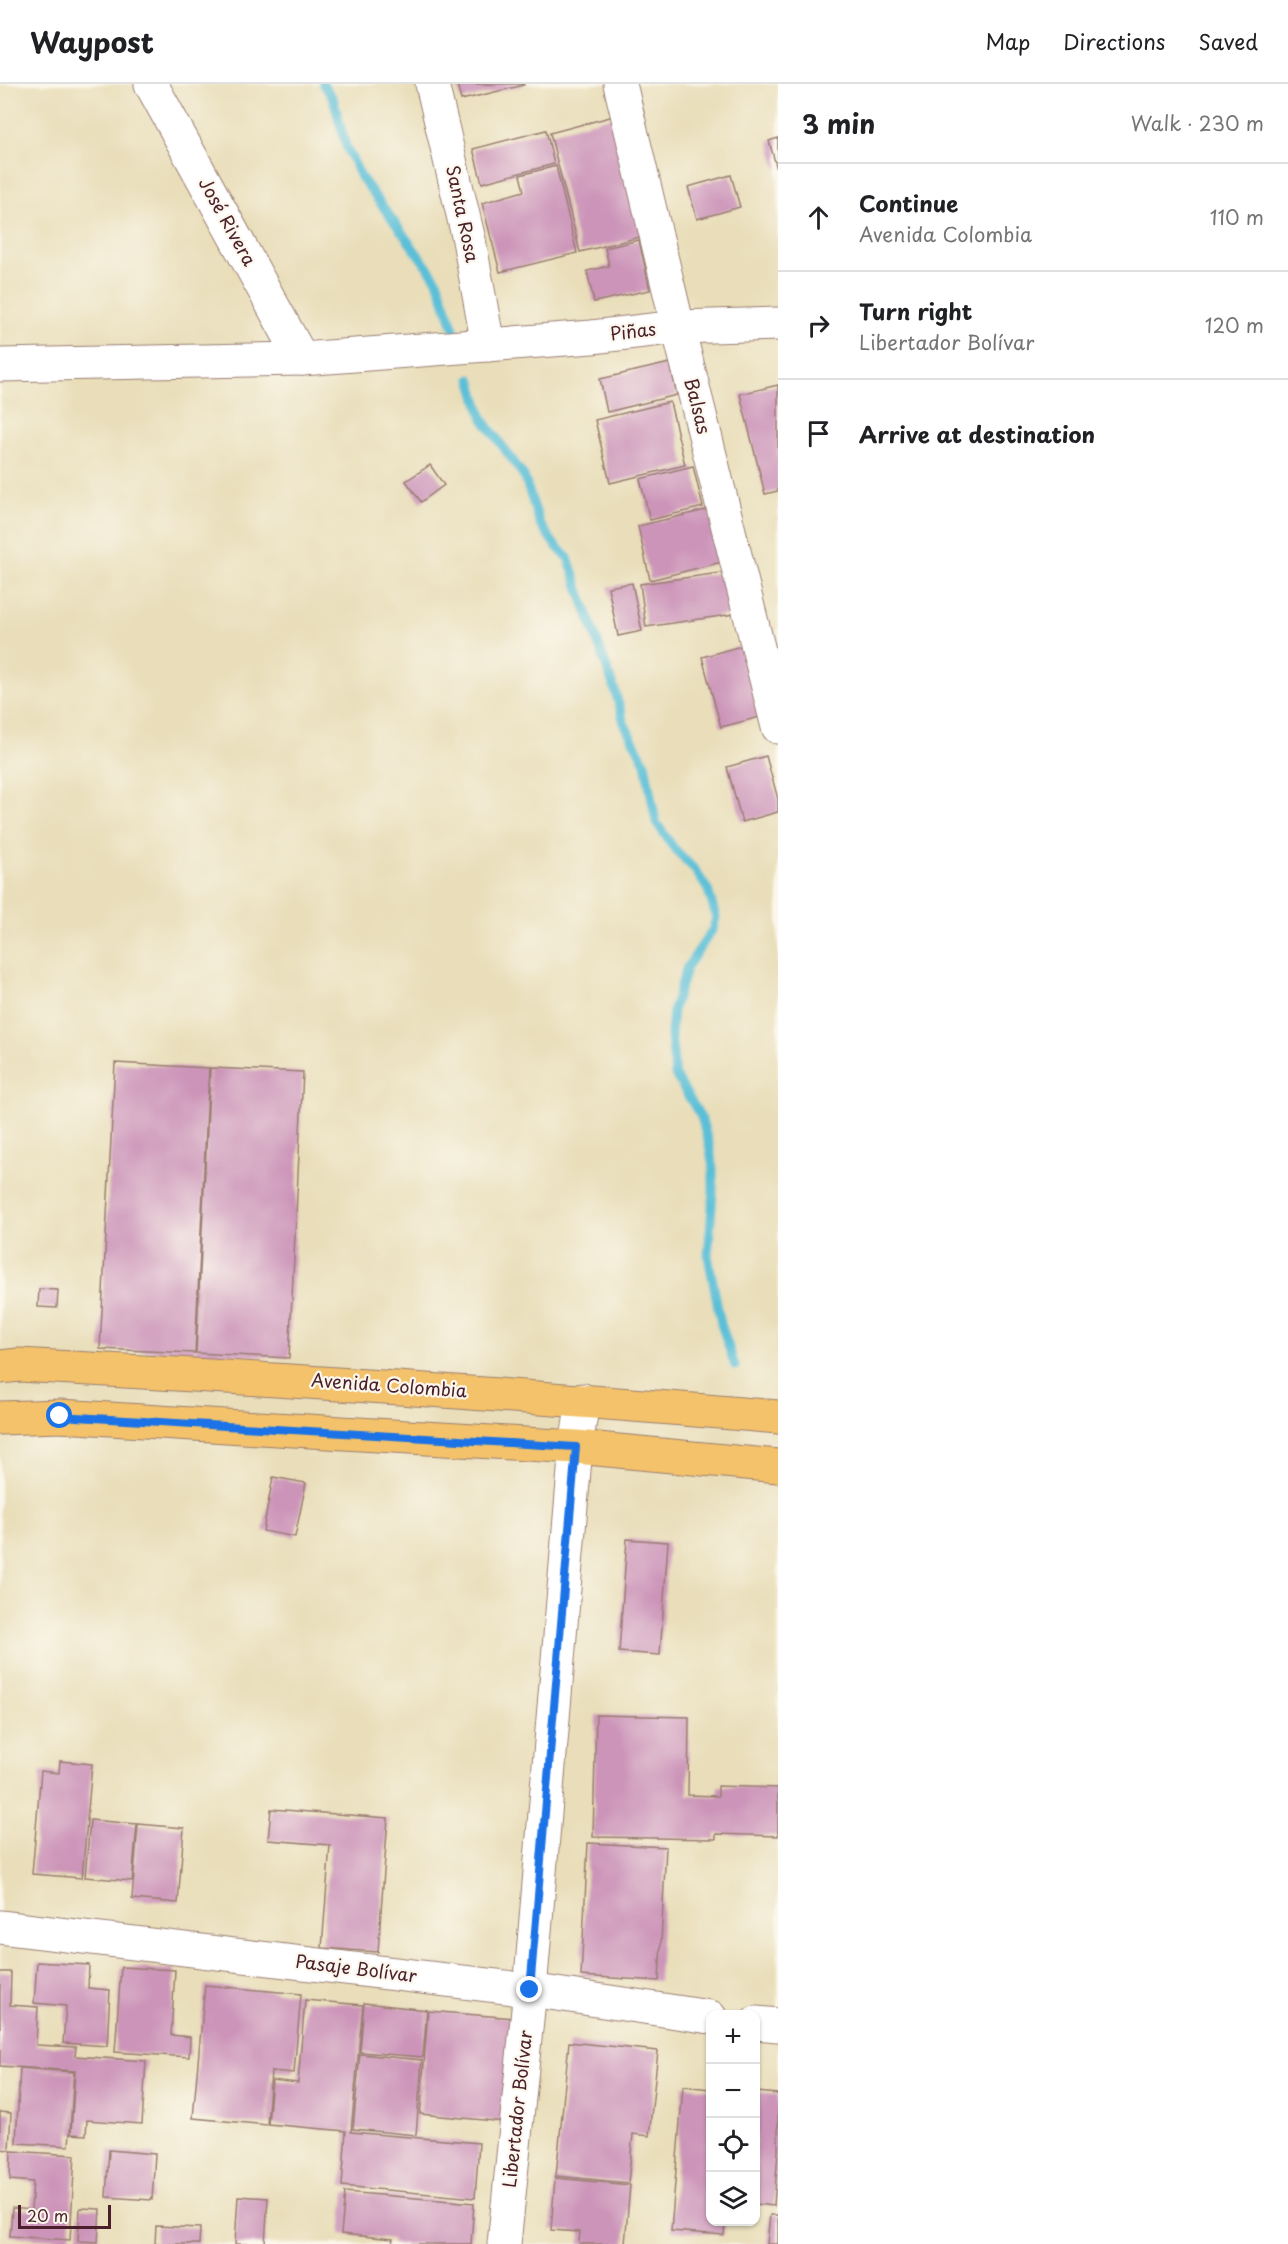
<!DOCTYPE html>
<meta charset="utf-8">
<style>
body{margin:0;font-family:"Playpen Sans",sans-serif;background:#f6f6f6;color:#202124}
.controls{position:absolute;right:18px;bottom:18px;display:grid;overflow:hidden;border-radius:12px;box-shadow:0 2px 4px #0004}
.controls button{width:54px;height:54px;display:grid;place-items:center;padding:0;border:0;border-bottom:2px solid #e0e0e0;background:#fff;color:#202124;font:30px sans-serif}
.scale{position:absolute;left:18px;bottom:15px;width:93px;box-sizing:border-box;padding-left:6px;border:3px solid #4a1f2b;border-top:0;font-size:16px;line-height:21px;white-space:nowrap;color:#4a1f2b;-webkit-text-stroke:4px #fbf7ec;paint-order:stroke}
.stop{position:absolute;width:18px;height:18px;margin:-14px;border:4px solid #1a73e8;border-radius:50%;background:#fff}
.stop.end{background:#1a73e8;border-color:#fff;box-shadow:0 2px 6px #0008}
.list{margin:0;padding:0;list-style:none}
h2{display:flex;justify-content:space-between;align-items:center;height:78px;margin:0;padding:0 24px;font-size:26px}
h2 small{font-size:20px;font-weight:400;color:#757577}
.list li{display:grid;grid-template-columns:39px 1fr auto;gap:18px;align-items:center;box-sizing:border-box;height:108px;padding:0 24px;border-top:2px solid #e0e0e0}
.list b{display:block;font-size:22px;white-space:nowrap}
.list p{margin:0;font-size:20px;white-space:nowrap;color:#757577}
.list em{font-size:20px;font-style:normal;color:#757577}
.icon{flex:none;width:33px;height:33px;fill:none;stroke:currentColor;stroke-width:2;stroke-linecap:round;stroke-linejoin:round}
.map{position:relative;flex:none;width:778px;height:2160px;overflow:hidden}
header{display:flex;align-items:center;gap:36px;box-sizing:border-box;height:84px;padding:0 30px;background:#fff;border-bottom:2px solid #e0e0e0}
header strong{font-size:28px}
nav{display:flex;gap:33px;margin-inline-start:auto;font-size:21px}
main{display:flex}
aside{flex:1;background:#fff}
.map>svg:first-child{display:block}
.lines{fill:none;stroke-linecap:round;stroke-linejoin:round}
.stream{stroke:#5abfd7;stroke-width:9}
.building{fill:#cc94b9}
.minor-casing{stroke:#9a7e72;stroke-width:35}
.major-casing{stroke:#9a7e72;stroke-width:35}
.minor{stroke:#fff;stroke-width:33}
.major{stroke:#f3c26a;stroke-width:33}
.route{stroke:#1a73e8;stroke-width:8}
.labels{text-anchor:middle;stroke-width:4.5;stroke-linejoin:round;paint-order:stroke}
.street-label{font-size:18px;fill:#4a1f2b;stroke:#fbf7ec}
</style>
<header>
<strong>Waypost</strong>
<nav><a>Map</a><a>Directions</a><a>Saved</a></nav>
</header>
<main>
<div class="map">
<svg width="778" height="2160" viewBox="0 0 778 2160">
<rect width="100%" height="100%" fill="#fbf7ec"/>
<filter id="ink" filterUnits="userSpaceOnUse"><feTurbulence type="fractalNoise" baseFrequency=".0167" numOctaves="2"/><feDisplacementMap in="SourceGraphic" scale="12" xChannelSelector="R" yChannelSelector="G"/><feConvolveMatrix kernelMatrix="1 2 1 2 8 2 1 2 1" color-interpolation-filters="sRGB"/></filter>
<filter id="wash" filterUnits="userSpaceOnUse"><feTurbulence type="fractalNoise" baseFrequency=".008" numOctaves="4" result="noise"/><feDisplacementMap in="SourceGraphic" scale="24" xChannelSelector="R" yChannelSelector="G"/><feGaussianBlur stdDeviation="1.35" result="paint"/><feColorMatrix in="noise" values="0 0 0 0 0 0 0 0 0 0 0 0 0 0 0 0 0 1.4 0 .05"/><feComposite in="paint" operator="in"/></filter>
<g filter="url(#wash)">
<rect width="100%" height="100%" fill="#e9deb9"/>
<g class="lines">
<g class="stream">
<polyline points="323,0 333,14 346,62 361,93 437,196 454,245"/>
<polyline points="471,295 483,335 524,392 540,440 555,461 568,474 615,607 624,639 645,679 656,738 673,763 695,786 708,806 716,833 713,845 687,883 673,926 671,950 675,991 701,1033 709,1060 713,1084 713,1110 708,1172 721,1240 735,1282"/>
</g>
</g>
<g id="blocks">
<g class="building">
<polygon points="457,0 524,0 524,1 461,16"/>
<polygon points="614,32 644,152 580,168 550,49"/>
<polygon points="546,46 554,80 482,99 473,65"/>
<polygon points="778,54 778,85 777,85 769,57"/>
<polygon points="556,82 577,169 500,188 482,119 524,107 520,91"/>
<polygon points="731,91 740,123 697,135 688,103"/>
<polygon points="639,156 650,206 594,218 587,187 609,182 605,164"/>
<polygon points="670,279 677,311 607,328 600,295"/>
<polygon points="778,301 778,407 765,410 740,310"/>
<polygon points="670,318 685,381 610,399 595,336"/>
<polygon points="430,381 444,401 421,418 406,397"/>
<polygon points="693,382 703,423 650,436 640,395"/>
<polygon points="710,425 722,478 650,496 638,442"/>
<polygon points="727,488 734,530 646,543 640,500"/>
<polygon points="632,499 642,547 618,552 608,503"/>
<polygon points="741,562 760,633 721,643 702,573"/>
<polygon points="766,672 778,715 778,728 742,738 727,683"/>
<polygon points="115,979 209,984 195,1269 100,1265"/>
<polygon points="210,984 303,988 289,1274 196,1269"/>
<polygon points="39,1205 58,1206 57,1224 38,1223"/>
<polygon points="273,1393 306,1399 295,1453 263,1447"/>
<polygon points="627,1455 668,1458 660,1571 619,1568"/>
<polygon points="596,1631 689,1633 688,1711 718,1712 718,1702 778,1704 778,1752 716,1750 716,1755 593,1753"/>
<polygon points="60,1677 92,1680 82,1794 32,1790 41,1687 59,1689"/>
<polygon points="271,1725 388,1734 378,1868 322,1864 330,1761 268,1756"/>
<polygon points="90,1736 137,1740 132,1797 85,1793"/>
<polygon points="138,1740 184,1744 178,1819 132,1815"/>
<polygon points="588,1759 666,1763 659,1897 581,1892"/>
<polygon points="37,1878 89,1881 88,1904 110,1906 107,1962 63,1959 66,1922 34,1919"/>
<polygon points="121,1883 175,1886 171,1951 190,1953 189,1973 115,1968"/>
<polygon points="0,1888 11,1888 10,1921 38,1923 36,1961 76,1963 75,1972 146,1977 142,2040 87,2036 86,2051 71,2050 75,1987 0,1982"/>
<polygon points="205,1901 301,1910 294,1989 271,1987 267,2041 193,2034"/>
<polygon points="305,1916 363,1921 351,2048 479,2059 475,2114 342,2102 346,2047 268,2040 272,1996 298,1999"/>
<polygon points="364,1919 427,1926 423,1973 360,1968"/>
<polygon points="428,1927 514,1934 505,2038 420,2030"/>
<polygon points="569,1958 658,1967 649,2052 633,2050 628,2099 556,2092"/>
<polygon points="360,1970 422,1976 416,2051 353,2045"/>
<polygon points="20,1984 74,1988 69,2062 16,2059"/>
<polygon points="683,2002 710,2005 710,2138 725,2138 724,2151 671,2147"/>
<polygon points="756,2008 778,2010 778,2067 774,2122 756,2120"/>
<polygon points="0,2028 11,2029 9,2066 0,2065"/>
<polygon points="109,2066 155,2070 152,2116 106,2113"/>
<polygon points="11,2067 75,2071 70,2156 10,2152 12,2124 31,2126 33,2098 10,2096"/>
<polygon points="555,2094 630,2101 625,2160 579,2160 580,2148 551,2146"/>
<polygon points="345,2108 474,2119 471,2160 392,2160 393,2155 341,2150"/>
<polygon points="238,2112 268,2114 265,2160 235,2160"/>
<polygon points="80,2124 100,2125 98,2158 78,2157"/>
<polygon points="770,2131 778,2131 778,2160 767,2160"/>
<polygon points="156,2142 200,2144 199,2160 155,2160"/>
</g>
</g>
</g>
<g filter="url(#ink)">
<use href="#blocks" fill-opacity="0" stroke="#9a7e72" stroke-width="1.5"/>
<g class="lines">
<defs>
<g id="minor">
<polyline points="151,0 302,275"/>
<polyline points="432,0 469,156 488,261"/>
<polyline points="620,0 678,243 778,643"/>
<polyline points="0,281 302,275 592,253 678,243 778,240"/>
<polyline points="0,1843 530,1906 710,1933"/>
<polyline points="756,1939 778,1941"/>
<polyline points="504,2160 530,1906 576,1363 583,1316"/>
</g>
<g id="major">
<path d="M 0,1283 L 19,1281 C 272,1295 525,1311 778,1333"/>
<polyline points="0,1334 60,1332 576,1363 778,1382"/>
</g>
</defs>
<use href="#minor" class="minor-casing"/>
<use href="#major" class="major-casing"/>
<use href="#minor" class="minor"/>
<use href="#major" class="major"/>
</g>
</g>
<g class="lines" filter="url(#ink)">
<polyline class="route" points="60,1332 576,1363 530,1906"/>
</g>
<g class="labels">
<g class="street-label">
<text transform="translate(462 130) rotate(78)" y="6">Santa Rosa</text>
<text transform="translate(227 138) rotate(61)" y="6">José Rivera</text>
<text transform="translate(633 248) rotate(-7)" y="6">Piñas</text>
<text transform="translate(697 322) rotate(76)" y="6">Balsas</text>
<text transform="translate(389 1302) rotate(4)" y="6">Avenida Colombia</text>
<text transform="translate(356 1885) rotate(7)" y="6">Pasaje Bolívar</text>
<text transform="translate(518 2025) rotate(-84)" y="6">Libertador Bolívar</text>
</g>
</g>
</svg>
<div class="controls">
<button>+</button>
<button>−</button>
<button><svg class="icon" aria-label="locate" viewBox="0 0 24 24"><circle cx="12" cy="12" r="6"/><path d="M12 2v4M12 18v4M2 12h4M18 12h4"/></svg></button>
<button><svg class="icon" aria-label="layers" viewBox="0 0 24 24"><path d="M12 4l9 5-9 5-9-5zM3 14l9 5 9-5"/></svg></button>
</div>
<div class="scale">20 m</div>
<div class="stop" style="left:60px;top:1332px"></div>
<div class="stop end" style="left:530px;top:1906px"></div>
</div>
<aside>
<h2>3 min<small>Walk · 230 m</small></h2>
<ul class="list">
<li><svg class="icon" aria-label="ahead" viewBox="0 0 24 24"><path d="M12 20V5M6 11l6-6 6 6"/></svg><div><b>Continue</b><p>Avenida Colombia</p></div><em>110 m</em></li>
<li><svg class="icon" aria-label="right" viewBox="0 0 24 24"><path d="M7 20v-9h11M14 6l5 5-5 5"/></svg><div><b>Turn right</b><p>Libertador Bolívar</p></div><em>120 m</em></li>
<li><svg class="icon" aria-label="arrive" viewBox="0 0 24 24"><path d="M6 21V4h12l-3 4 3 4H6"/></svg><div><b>Arrive at destination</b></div></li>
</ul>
</aside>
</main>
